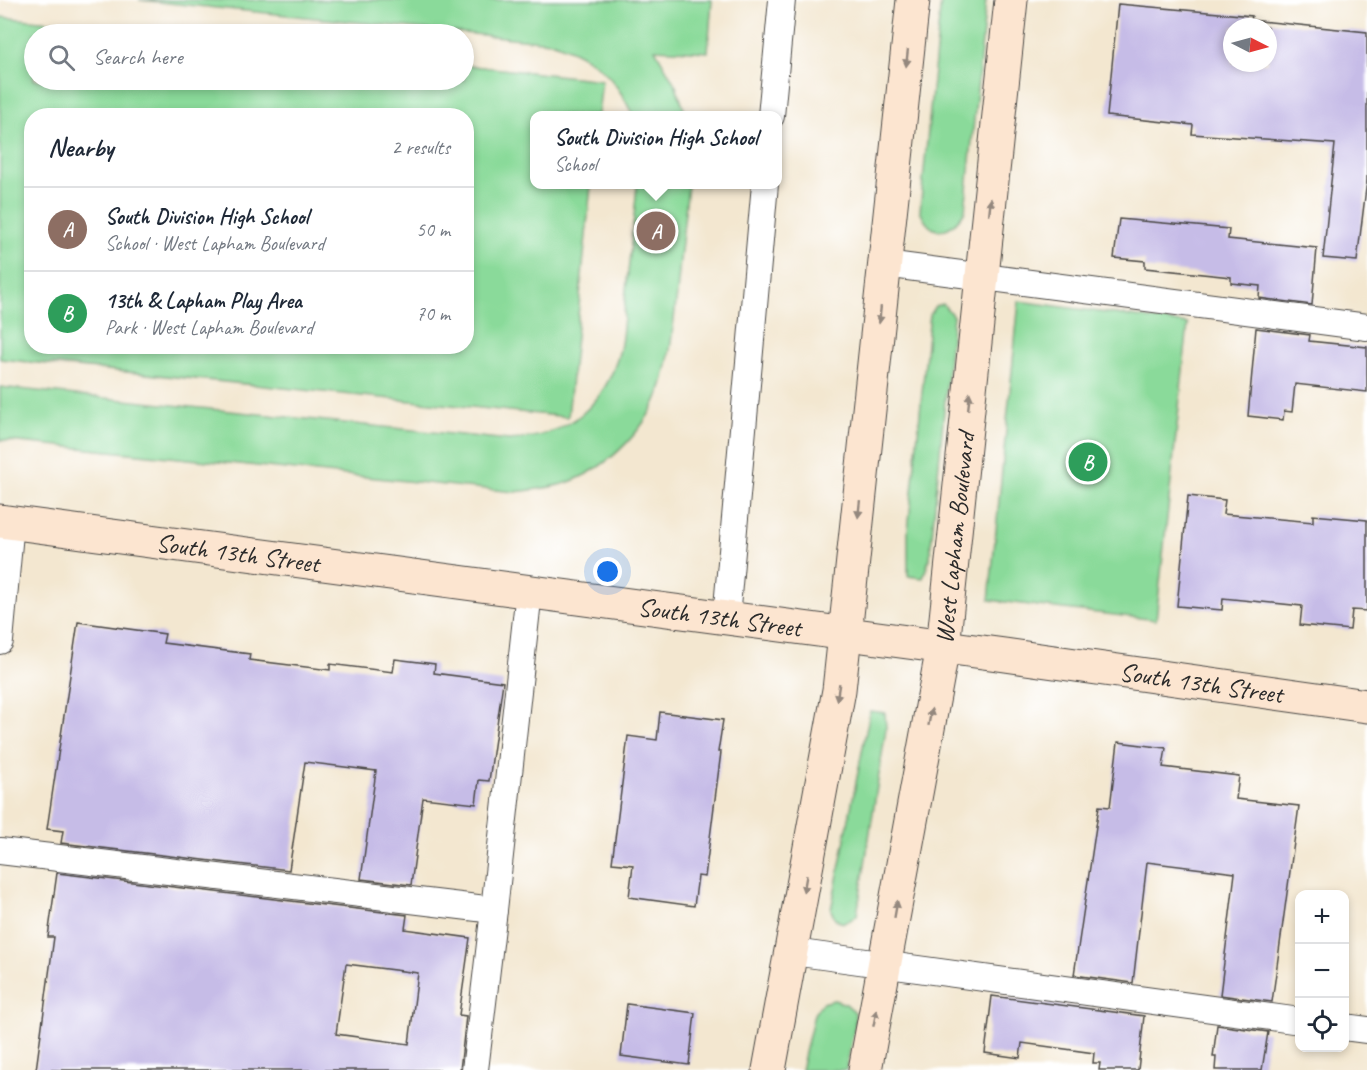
<!DOCTYPE html>
<meta charset="utf-8">
<style>
body{margin:0;font-family:Caveat,sans-serif;background:#f2f2f3;color:#1f2937}
.controls{position:absolute;right:18px;bottom:18px;display:grid;overflow:hidden;border-radius:12px;box-shadow:0 3px 9px #0003}
.controls button{width:54px;height:54px;display:grid;place-items:center;padding:0;border:0;border-bottom:2px solid #e0e1e3;background:#fff;color:#1f2937;font:30px sans-serif}
.compass{position:absolute;left:1223px;top:18px;width:54px;height:54px;border-radius:50%;background:#fff;box-shadow:0 3px 9px #0003;rotate:96deg}
.you{position:absolute;left:608px;top:572px;width:21px;height:21px;margin:-15px;border:4px solid #fff;border-radius:50%;background:#1a73e8;box-shadow:0 0 0 9px #1a73e833}
.badge{display:grid;place-items:center;width:39px;height:39px;border-radius:50%;background:#d1495b;color:#fff;font-size:20px;font-weight:700}
.pin{position:absolute;translate:-50% -50%;border:3px solid #fff;box-shadow:0 2px 6px #0006}
.popup{position:absolute;left:530px;top:111px;width:252px;height:78px;box-sizing:border-box;display:grid;place-content:center;border-radius:12px;background:#fff;filter:drop-shadow(0 2px 4px #0005);font-size:20px;white-space:nowrap;color:#747a83}
.popup b{font-size:22px;color:#1f2937}
.popup::after{content:'';position:absolute;left:50%;top:100%;margin-left:-12px;border:12px solid transparent;border-top-color:#fff}
.list{margin:0;padding:0;list-style:none}
h2{display:flex;justify-content:space-between;align-items:center;height:78px;margin:0;padding:0 24px;font-size:26px}
h2 small{font-size:20px;font-weight:400;color:#747a83}
.list li{display:grid;grid-template-columns:39px 1fr auto;gap:18px;align-items:center;box-sizing:border-box;height:84px;padding:0 24px;border-top:2px solid #e0e1e3}
.list b{display:block;font-size:22px;white-space:nowrap}
.list p{margin:0;font-size:20px;white-space:nowrap;color:#747a83}
.list em{font-size:20px;font-style:normal;color:#747a83}
.icon{flex:none;width:33px;height:33px;fill:none;stroke:currentColor;stroke-width:2;stroke-linecap:round;stroke-linejoin:round}
.map{position:relative;flex:none;width:1367px;height:1070px;overflow:hidden}
.search{position:absolute;background:#fff;box-shadow:0 3px 9px #0003;left:24px;top:24px;width:450px;height:66px;display:flex;align-items:center;gap:15px;box-sizing:border-box;padding:0 21px;border-radius:33px;color:#747a83;font-size:22px}
.panel{position:absolute;background:#fff;box-shadow:0 3px 9px #0003;left:24px;top:108px;width:450px;height:246px;border-radius:24px}
.map>svg:first-child{display:block}
.green{fill:#8ada9a;stroke:#5a8262;stroke-width:1.5;fill-rule:evenodd}
.building{fill:#c6bce7;fill-rule:evenodd}
.lines{fill:none;stroke-linecap:round;stroke-linejoin:round}
.lane-casing{stroke:#494744;stroke-width:28}
.secondary-casing{stroke:#494744;stroke-width:35}
.lane{stroke:#fff;stroke-width:26}
.secondary{stroke:#fce5d0;stroke-width:33}
.oneway{fill:#94887e}
.labels{text-anchor:middle;stroke-width:4.5;stroke-linejoin:round;paint-order:stroke}
.street-label{font-size:26px;fill:#2b2b2b;stroke:#fff}
</style>
<div class="map">
<svg width="1367" height="1070" viewBox="0 0 1367 1070">
<rect width="100%" height="100%" fill="#fff"/>
<filter id="ink" filterUnits="userSpaceOnUse"><feTurbulence type="fractalNoise" baseFrequency=".0167" numOctaves="2"/><feDisplacementMap in="SourceGraphic" scale="12" xChannelSelector="R" yChannelSelector="G"/><feConvolveMatrix kernelMatrix="1 2 1 2 8 2 1 2 1" color-interpolation-filters="sRGB"/></filter>
<filter id="wash" filterUnits="userSpaceOnUse"><feTurbulence type="fractalNoise" baseFrequency=".008" numOctaves="4" result="noise"/><feDisplacementMap in="SourceGraphic" scale="24" xChannelSelector="R" yChannelSelector="G"/><feGaussianBlur stdDeviation="1.35" result="paint"/><feColorMatrix in="noise" values="0 0 0 0 0 0 0 0 0 0 0 0 0 0 0 0 0 1.4 0 .05"/><feComposite in="paint" operator="in"/></filter>
<g filter="url(#wash)">
<rect width="100%" height="100%" fill="#f3e7d0"/>
<g class="green">
<path d="M 139,0 L 712,0 L 708,52 L 655,49 L 676,86 L 686,115 L 633,116 C 614,74 594,57 551,42 Z"/>
<path d="M 941,0 L 986,0 L 965,211 C 950,233 932,240 920,211 Z"/>
<path d="M 0,17 L 171,34 L 34,34 L 34,80 L 464,80 L 464,65 L 602,80 L 598,115 L 534,116 L 534,184 L 591,185 L 568,417 L 0,359 ZM 32,116 L 466,116 L 466,346 L 32,346 Z"/>
<path d="M 637,185 L 688,185 C 684,221 680,258 677,294 C 673,325 671,355 662,385 C 649,427 610,467 569,482 C 552,488 533,490 515,492 L 0,440 L 0,387 L 509,440 C 567,437 606,406 620,349 C 624,330 624,309 626,290 C 630,255 634,220 637,185 Z"/>
<polygon points="1019,301 1188,324 1156,620 989,600"/>
<polygon points="943,304 953,316 930,557 923,578 908,576 908,531 930,314 935,306"/>
<path d="M 870,711 L 885,713 L 886,729 L 857,915 C 845,926 836,925 831,910 Z"/>
<polygon points="834,1000 846,1004 855,1012 855,1024 846,1070 801,1070 814,1014 822,1003"/>
</g>
<g id="blocks">
<g class="building">
<path d="M 1118,4 L 1252,16 L 1251,20 L 1367,32 L 1367,180 L 1357,261 L 1323,258 L 1335,144 L 1192,134 L 1193,125 L 1107,116 ZM 1232,27 L 1268,27 L 1268,63 L 1232,63 Z"/>
<polygon points="1119,219 1229,229 1228,239 1317,248 1312,305 1259,298 1260,286 1231,283 1231,277 1145,268 1145,261 1114,258"/>
<polygon points="1256,328 1310,335 1309,341 1367,347 1367,392 1295,384 1292,412 1284,411 1283,420 1248,416"/>
<polygon points="1188,496 1225,500 1223,514 1313,522 1313,515 1367,520 1367,611 1352,610 1350,630 1300,625 1302,606 1223,598 1222,610 1177,606"/>
<polygon points="78,622 165,634 163,643 250,654 249,660 330,670 330,664 393,672 395,659 435,664 434,673 503,682 489,781 479,780 476,804 423,798 411,885 361,879 376,771 305,762 289,870 61,843 63,831 47,829"/>
<polygon points="660,712 723,720 718,752 721,752 705,877 698,876 694,906 629,897 633,865 612,863 628,736 657,740"/>
<polygon points="1118,742 1166,748 1163,767 1239,776 1236,799 1299,806 1272,1002 1220,995 1235,873 1147,862 1133,983 1074,975 1099,806 1110,807"/>
<path d="M 57,873 L 407,915 L 405,929 L 470,938 L 459,1015 L 466,1016 L 460,1070 L 36,1070 L 54,937 L 48,937 ZM 346,964 L 418,973 L 409,1044 L 336,1034 Z"/>
<polygon points="992,996 1144,1016 1138,1070 1099,1070 1100,1063 1093,1063 1094,1053 1022,1043 1020,1058 985,1053"/>
<polygon points="627,1004 695,1013 689,1065 621,1056"/>
<polygon points="1217,1025 1268,1032 1262,1070 1215,1070 1216,1057 1213,1057"/>
</g>
</g>
</g>
<g filter="url(#ink)">
<use href="#blocks" fill-opacity="0" stroke="#494744" stroke-width="1.5"/>
<g class="lines">
<defs>
<g id="lane">
<polyline points="771,116 782,0"/>
<polyline points="885,264 1367,327"/>
<polyline points="726,618 765,184"/>
<polyline points="0,641 11,522"/>
<polyline points="0,851 494,910 529,591"/>
<polyline points="793,952 1300,1021"/>
<polyline points="1344,1027 1367,1030"/>
<polyline points="475,1070 494,910"/>
</g>
<g id="secondary">
<path id="s1" d="M 0,521 L 1005,655 L 1367,706"/>
<polyline points="769,1070 839,690 913,0"/>
<path id="s2" d="M 865,1070 L 943,647 L 1011,0"/>
</g>
</defs>
<use href="#lane" class="lane-casing"/>
<use href="#secondary" class="secondary-casing"/>
<use href="#lane" class="lane"/>
<use href="#secondary" class="secondary"/>
</g>
<defs><path id="oneway-solid" d="M-6-.8H1V-3.2L6.5 0L1 3.2V.8H-6Z" transform="scale(1.5)"/></defs>
<g class="oneway">
<use href="#oneway-solid" transform="translate(907 58) rotate(96)"/>
<use href="#oneway-solid" transform="translate(990 207) rotate(-84)"/>
<use href="#oneway-solid" transform="translate(880 315) rotate(96)"/>
<use href="#oneway-solid" transform="translate(969 401) rotate(-84)"/>
<use href="#oneway-solid" transform="translate(859 509) rotate(96)"/>
<use href="#oneway-solid" transform="translate(838 692) rotate(99)"/>
<use href="#oneway-solid" transform="translate(930 717) rotate(-80)"/>
<use href="#oneway-solid" transform="translate(805 884) rotate(100)"/>
<use href="#oneway-solid" transform="translate(896 909) rotate(-80)"/>
<use href="#oneway-solid" transform="translate(875 1018) rotate(-79)"/>
</g>
</g>
<g class="labels">
<g class="street-label">
<text dy="9" stroke="none"><textPath href="#s2" startOffset="540">West Lapham Boulevard</textPath></text>
<text dy="9" stroke="none"><textPath href="#s1" startOffset="240">South 13th Street</textPath></text>
<text dy="9" stroke="none"><textPath href="#s1" startOffset="726">South 13th Street</textPath></text>
<text dy="9" stroke="none"><textPath href="#s1" startOffset="1212">South 13th Street</textPath></text>
</g>
</g>
</svg>
<div class="controls">
<button>+</button>
<button>−</button>
<button><svg class="icon" aria-label="locate" viewBox="0 0 24 24"><circle cx="12" cy="12" r="6"/><path d="M12 2v4M12 18v4M2 12h4M18 12h4"/></svg></button>
</div>
<svg class="compass" viewBox="-18 -18 36 36"><path d="M0-13l5 13h-10z" fill="#e53935"/><path d="M0 13l5-13h-10z" fill="#747a83"/></svg>
<div class="you"></div>
<div class="pin badge" style="left:656px;top:231px;background:#8d6e63">A</div>
<div class="popup"><b>South Division High School</b>School</div>
<div class="pin badge" style="left:1088px;top:462px;background:#2e9e5b">B</div>
<div class="search"><svg class="icon" aria-label="search" viewBox="0 0 24 24"><circle cx="10" cy="10" r="6"/><path d="M15 15l6 6"/></svg>Search here</div>
<section class="panel">
<h2>Nearby<small>2 results</small></h2>
<ul class="list">
<li><span class="badge" style="background:#8d6e63">A</span><div><b>South Division High School</b><p>School · West Lapham Boulevard</p></div><em>50 m</em></li>
<li><span class="badge" style="background:#2e9e5b">B</span><div><b>13th &amp; Lapham Play Area</b><p>Park · West Lapham Boulevard</p></div><em>70 m</em></li>
</ul>
</section>
</div>
